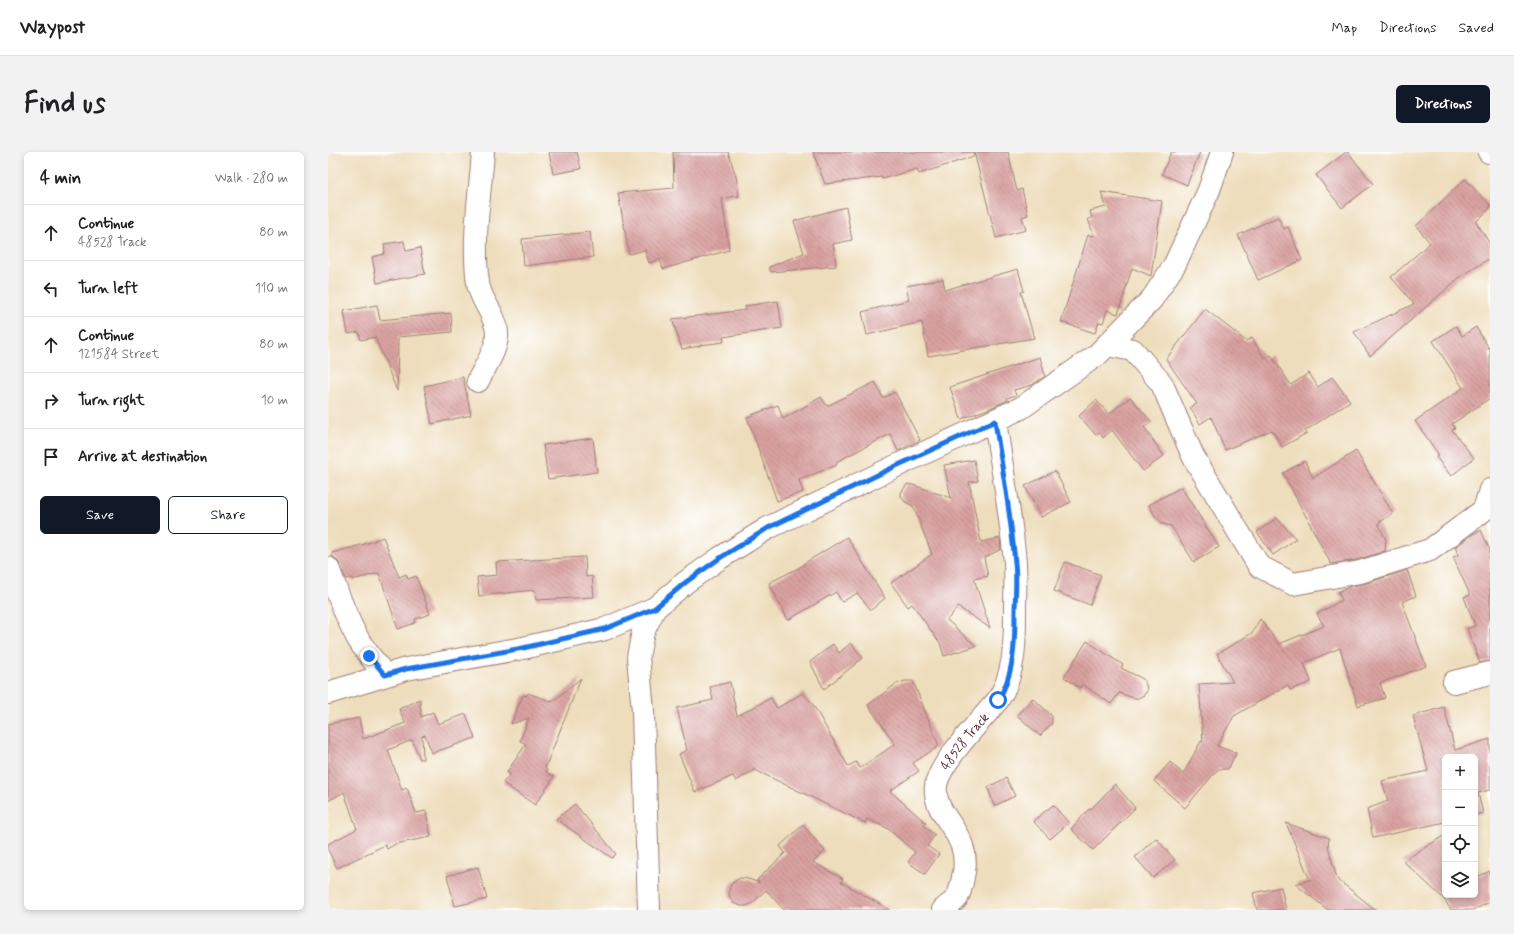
<!DOCTYPE html>
<meta charset="utf-8">
<style>
body{margin:0;font-family:Mynerve,sans-serif;background:#f2f2f2;color:#202124}
.controls{position:absolute;right:12px;bottom:12px;display:grid;overflow:hidden;border-radius:6px;box-shadow:0 2px 6px #0003}
.controls button{width:36px;height:36px;display:grid;place-items:center;padding:0;border:0;border-bottom:1px solid #e0e0e0;background:#fff;color:#202124;font:20px sans-serif}
.stop{position:absolute;width:12px;height:12px;margin:-9px;border:3px solid #1a73e8;border-radius:50%;background:#fff}
.stop.end{background:#1a73e8;border-color:#fff;box-shadow:0 1px 4px #0008}
.list{margin:0;padding:0;list-style:none}
h2{display:flex;justify-content:space-between;align-items:center;height:52px;margin:0;padding:0 16px;font-size:17px}
h2 small{font-size:13px;font-weight:400;color:#757577}
.list li{display:grid;grid-template-columns:26px 1fr auto;gap:12px;align-items:center;box-sizing:border-box;height:56px;padding:0 16px;border-top:1px solid #e0e0e0}
.list b{display:block;font-size:15px;white-space:nowrap}
.list p{margin:0;font-size:13px;white-space:nowrap;color:#757577}
.list em{font-size:13px;font-style:normal;color:#757577}
.actions{display:flex;gap:8px;padding:12px 16px}
.actions a{flex:1;padding:9px 0;border:1px solid #111827;border-radius:6px;text-align:center;font-size:14px;color:#111827}
.actions .main{background:#111827;color:#fff}
.icon{flex:none;width:22px;height:22px;fill:none;stroke:currentColor;stroke-width:2;stroke-linecap:round;stroke-linejoin:round}
.map{position:relative;flex:none;width:1162px;height:758px;overflow:hidden;border-radius:6px}
header{display:flex;align-items:center;gap:24px;box-sizing:border-box;height:56px;padding:0 20px;background:#fff;border-bottom:1px solid #e0e0e0}
header strong{font-size:19px}
nav{display:flex;gap:22px;margin-inline-start:auto;font-size:14px}
.intro{display:flex;align-items:center;justify-content:space-between;box-sizing:border-box;height:96px;padding:0 24px}
h1{margin:0;font-size:28px}
.button{padding:10px 18px;border-radius:6px;background:#111827;color:#fff;font-size:14px;font-weight:700}
main{display:flex;gap:24px;padding:0 24px}
aside{flex:1;background:#fff;border-radius:6px;box-shadow:0 2px 6px #0003}
.map>svg:first-child{display:block}
.building{fill:url(#building-back-hatch)}
.lines{fill:none;stroke-linecap:round;stroke-linejoin:round}
.minor-casing{stroke:#9c7e74;stroke-width:24}
.tertiary-casing{stroke:#9c7e74;stroke-width:24}
.minor{stroke:#fff;stroke-width:22}
.tertiary{stroke:#fff;stroke-width:22}
.route{stroke:#1a73e8;stroke-width:5}
.labels{text-anchor:middle;stroke-width:3.5;stroke-linejoin:round;paint-order:stroke}
.street-label{font-size:13px;fill:#4a1f2b;stroke:#fff}
</style>
<header>
<strong>Waypost</strong>
<nav><a>Map</a><a>Directions</a><a>Saved</a></nav>
</header>
<div class="intro"><h1>Find us</h1><a class="button">Directions</a></div>
<main>
<aside>
<h2>4 min<small>Walk · 280 m</small></h2>
<ul class="list">
<li><svg class="icon" aria-label="ahead" viewBox="0 0 24 24"><path d="M12 20V5M6 11l6-6 6 6"/></svg><div><b>Continue</b><p>48528 Track</p></div><em>80 m</em></li>
<li><svg class="icon" aria-label="left" viewBox="0 0 24 24"><path d="M17 20v-9H6M10 6l-5 5 5 5"/></svg><div><b>Turn left</b></div><em>110 m</em></li>
<li><svg class="icon" aria-label="ahead" viewBox="0 0 24 24"><path d="M12 20V5M6 11l6-6 6 6"/></svg><div><b>Continue</b><p>121584 Street</p></div><em>80 m</em></li>
<li><svg class="icon" aria-label="right" viewBox="0 0 24 24"><path d="M7 20v-9h11M14 6l5 5-5 5"/></svg><div><b>Turn right</b></div><em>10 m</em></li>
<li><svg class="icon" aria-label="arrive" viewBox="0 0 24 24"><path d="M6 21V4h12l-3 4 3 4H6"/></svg><div><b>Arrive at destination</b></div></li>
</ul>
<div class="actions"><a class="main">Save</a><a>Share</a></div>
</aside>
<div class="map">
<svg width="1162" height="758" viewBox="0 0 1162 758">
<defs>
<pattern id="building-back-hatch" width="6" height="6" patternUnits="userSpaceOnUse"><rect width="6" height="6" fill="#d9a2a0"/><path d="M-1 5l2 2M0 0l6 6M5-1l2 2" fill="none" stroke="#b28383"/></pattern>
</defs>
<rect width="100%" height="100%" fill="#fff"/>
<filter id="ink" filterUnits="userSpaceOnUse"><feTurbulence type="fractalNoise" baseFrequency=".025" numOctaves="2"/><feDisplacementMap in="SourceGraphic" scale="8" xChannelSelector="R" yChannelSelector="G"/><feConvolveMatrix kernelMatrix="1 2 1 2 8 2 1 2 1" color-interpolation-filters="sRGB"/></filter>
<filter id="wash" filterUnits="userSpaceOnUse"><feTurbulence type="fractalNoise" baseFrequency=".012" numOctaves="4" result="noise"/><feDisplacementMap in="SourceGraphic" scale="16" xChannelSelector="R" yChannelSelector="G"/><feGaussianBlur stdDeviation="0.9" result="paint"/><feColorMatrix in="noise" values="0 0 0 0 0 0 0 0 0 0 0 0 0 0 0 0 0 1.4 0 .05"/><feComposite in="paint" operator="in"/></filter>
<g filter="url(#wash)">
<rect width="100%" height="100%" fill="#eeddbc"/>
<g id="blocks">
<g class="building">
<polygon points="221,0 249,0 253,17 225,22"/>
<polygon points="345,0 400,0 408,24 411,44 394,46 401,98 335,117 332,107 321,111 317,98 301,102 290,41 346,36"/>
<polygon points="485,0 645,0 646,4 591,22 589,17 554,27 554,25 497,32"/>
<polygon points="646,0 680,0 689,39 694,37 700,63 694,65 698,78 668,86"/>
<polygon points="843,0 872,0 859,33 834,22"/>
<polygon points="1018,0 1020,0 1045,32 1014,56 988,23"/>
<polygon points="1137,27 1162,53 1162,56 1148,70 1162,92 1162,106 1131,126 1042,204 1026,180 1086,152 1063,125 1102,91 1088,74"/>
<polygon points="773,40 834,49 823,124 804,116 790,162 779,158 775,171 771,170 767,181 733,170 760,83 766,84 760,67 764,66 762,59 778,55"/>
<polygon points="518,55 524,88 505,92 508,114 443,120 441,115 476,101 466,69"/>
<polygon points="950,65 956,77 960,75 974,108 930,128 910,83"/>
<polygon points="262,80 265,105 196,114 194,87"/>
<polygon points="76,89 78,99 92,96 97,122 49,131 44,105 56,102 56,100 57,100 56,92"/>
<polygon points="690,117 696,139 693,140 706,186 600,204 594,170 539,183 534,160 581,148 578,134 615,127 617,138"/>
<polygon points="450,149 454,176 395,185 396,190 372,193 372,194 354,197 344,167 418,158 417,154"/>
<polygon points="49,153 52,168 123,161 124,180 70,185 69,239 47,185 33,188 31,180 20,182 16,159"/>
<polygon points="877,157 918,189 924,186 937,207 943,203 963,233 981,221 990,235 1004,225 1022,249 977,279 979,281 954,295 944,278 897,298 883,265 872,272 862,255 869,252 838,207"/>
<polygon points="1128,174 1134,184 1148,175 1162,198 1162,246 1124,272 1127,276 1124,278 1146,306 1123,324 1108,305 1111,303 1087,269 1135,236 1105,189"/>
<polygon points="712,205 717,224 704,233 686,238 688,243 679,246 680,248 660,257 633,267 622,235"/>
<polygon points="135,225 143,263 104,272 96,234"/>
<polygon points="547,230 555,246 567,240 592,288 570,299 562,282 508,310 509,313 471,328 475,340 449,349 419,265 450,253 455,267 493,245 499,254"/>
<polygon points="802,245 824,270 816,275 836,304 815,319 784,278 775,286 771,280 768,283 751,264 768,248 781,262"/>
<polygon points="265,286 269,320 220,327 215,293"/>
<polygon points="1028,299 1065,362 1050,371 1058,388 1057,399 1029,408 1003,412 955,321 977,309 985,326"/>
<polygon points="646,308 650,329 641,330 653,390 672,386 673,397 656,406 660,424 646,427 662,476 630,455 619,468 648,494 616,504 612,491 584,452 580,455 563,431 604,402 585,354 577,350 573,344 573,341 579,332 585,333 623,346 616,313"/>
<polygon points="727,319 743,350 713,365 697,334"/>
<polygon points="853,335 891,395 866,410 843,374 835,372 827,364 821,353"/>
<polygon points="949,366 968,387 945,403 929,380"/>
<polygon points="1153,378 1162,398 1162,509 1152,511 1139,477 1147,474 1136,445 1142,443 1125,405 1130,403 1127,395 1145,382"/>
<polygon points="55,385 71,425 78,422 80,427 88,424 102,462 87,467 87,471 70,477 51,421 24,428 24,426 18,427 11,411 8,407 5,405 4,401 40,391"/>
<polygon points="519,385 557,446 543,458 529,441 514,450 508,440 460,468 441,431 476,413 475,412"/>
<polygon points="257,405 258,425 264,424 266,445 208,448 207,438 151,444 149,425 169,423 168,410"/>
<polygon points="737,410 773,423 762,453 726,439"/>
<polygon points="1079,418 1088,444 1074,450 1098,514 1052,531 1057,546 1030,554 1012,496 976,511 983,530 962,538 960,533 906,564 889,594 908,601 900,617 890,617 857,656 826,629 842,610 855,622 873,589 875,590 871,532 905,530 889,502 924,481 932,467 951,492 996,474 989,462 1014,448 1010,440 1023,434 1036,432"/>
<polygon points="759,489 795,513 793,516 815,527 818,533 819,539 816,543 810,546 806,546 791,541 783,552 754,532 752,536 736,525"/>
<polygon points="523,491 535,506 496,537 482,510 505,492 511,501"/>
<polygon points="253,526 217,616 219,618 218,620 226,625 207,653 175,631 182,622 179,620 198,592 192,589 201,566 183,572 195,543 198,544 200,541 224,550"/>
<polygon points="577,529 585,529 611,594 585,611 591,619 562,639 598,671 596,674 607,683 599,694 611,702 597,722 580,710 587,700 559,676 539,667 537,671 425,617 426,618 408,629 405,624 367,640 351,602 359,598 349,556 385,548 382,535 402,530 409,564 443,546 449,556 475,541 484,551 520,614 528,610 532,616 567,592 540,553 568,532"/>
<polygon points="705,546 724,564 724,571 712,584 689,563"/>
<polygon points="92,547 93,565 105,560 110,572 138,562 147,586 104,601 97,583 94,584 95,607 92,607 84,588 60,598 74,638 79,636 88,661 98,659 103,685 67,692 59,697 57,693 9,716 0,698 0,692 29,677 16,640 0,649 0,572 31,566 35,587 77,571 71,557"/>
<polygon points="1116,555 1127,598 1162,587 1162,638 1150,641 1155,661 1147,663 1147,605 1117,605 1117,670 1045,686 1039,657 1060,649 1054,629 1100,619 1085,564"/>
<polygon points="678,626 687,644 666,654 660,635"/>
<polygon points="787,632 807,656 765,698 743,677 761,657 762,658"/>
<polygon points="247,652 288,702 284,706 228,667"/>
<polygon points="725,653 741,671 722,687 705,669"/>
<polygon points="958,671 1001,686 1000,694 1009,727 1048,758 1000,758 967,732 982,728"/>
<polygon points="475,673 497,699 485,710 515,727 513,730 562,758 456,758 438,738 423,752 418,754 413,754 405,751 401,743 402,735 404,731 412,726 417,726 432,731 429,728 457,701 452,694"/>
<polygon points="1117,683 1117,743 1147,743 1147,717 1151,724 1162,719 1162,750 1145,758 1123,758 1116,747 1075,709"/>
<polygon points="828,686 847,708 825,726 807,705"/>
<polygon points="150,715 159,747 127,754 119,724"/>
<polygon points="953,735 958,758 929,758 925,741"/>
</g>
</g>
</g>
<g filter="url(#ink)">
<use href="#blocks" fill-opacity="0" stroke="#9c7e74" stroke-width="1"/>
<g class="lines">
<defs>
<g id="minor">
<polyline points="779,193 805,198 834,232 865,304 931,414 965,432 1032,420 1102,398 1156,358 1162,338"/>
<path d="M 150,229 C 156,216 170,196 169,182 C 169,163 152,149 150,131 C 144,88 152,43 155,0"/>
<path d="M 0,416 C 9,439 17,464 29,485 C 37,499 47,511 57,523"/>
<polyline points="1126,530 1162,521"/>
<polyline points="0,541 78,517 195,496 277,477 327,456"/>
<path id="s1" d="M 615,758 C 619,754 626,750 629,746 C 632,740 634,731 635,725 C 646,681 604,666 608,634 C 611,611 654,567 670,548 C 687,522 687,490 687,459 C 687,443 688,427 687,411 C 683,363 674,316 667,269"/>
</g>
<g id="tertiary">
<polyline points="1161,0 1162,0"/>
<polyline points="321,758 315,559 310,505 315,480 327,456 358,430 392,406 440,376 568,314 693,256 769,203 824,147 847,112 881,38 894,0"/>
</g>
</defs>
<use href="#minor" class="minor-casing"/>
<use href="#tertiary" class="tertiary-casing"/>
<use href="#minor" class="minor"/>
<use href="#tertiary" class="tertiary"/>
</g>
</g>
<g class="lines" filter="url(#ink)">
<path class="route" d="M 41,504 L 57,523 L 78,517 L 195,496 L 277,477 L 327,456 L 358,430 L 392,406 L 440,376 L 568,314 L 667,269 C 674,316 683,363 687,411 C 689,428 687,445 687,462 C 687,492 686,523 670,548"/>
</g>
<g class="labels">
<g class="street-label">
<text dy="5" stroke="none"><textPath href="#s1" startOffset="192">48528 Track</textPath></text>
</g>
</g>
</svg>
<div class="controls">
<button>+</button>
<button>−</button>
<button><svg class="icon" aria-label="locate" viewBox="0 0 24 24"><circle cx="12" cy="12" r="6"/><path d="M12 2v4M12 18v4M2 12h4M18 12h4"/></svg></button>
<button><svg class="icon" aria-label="layers" viewBox="0 0 24 24"><path d="M12 4l9 5-9 5-9-5zM3 14l9 5 9-5"/></svg></button>
</div>
<div class="stop" style="left:670px;top:548px"></div>
<div class="stop end" style="left:41px;top:504px"></div>
</div>
</main>
